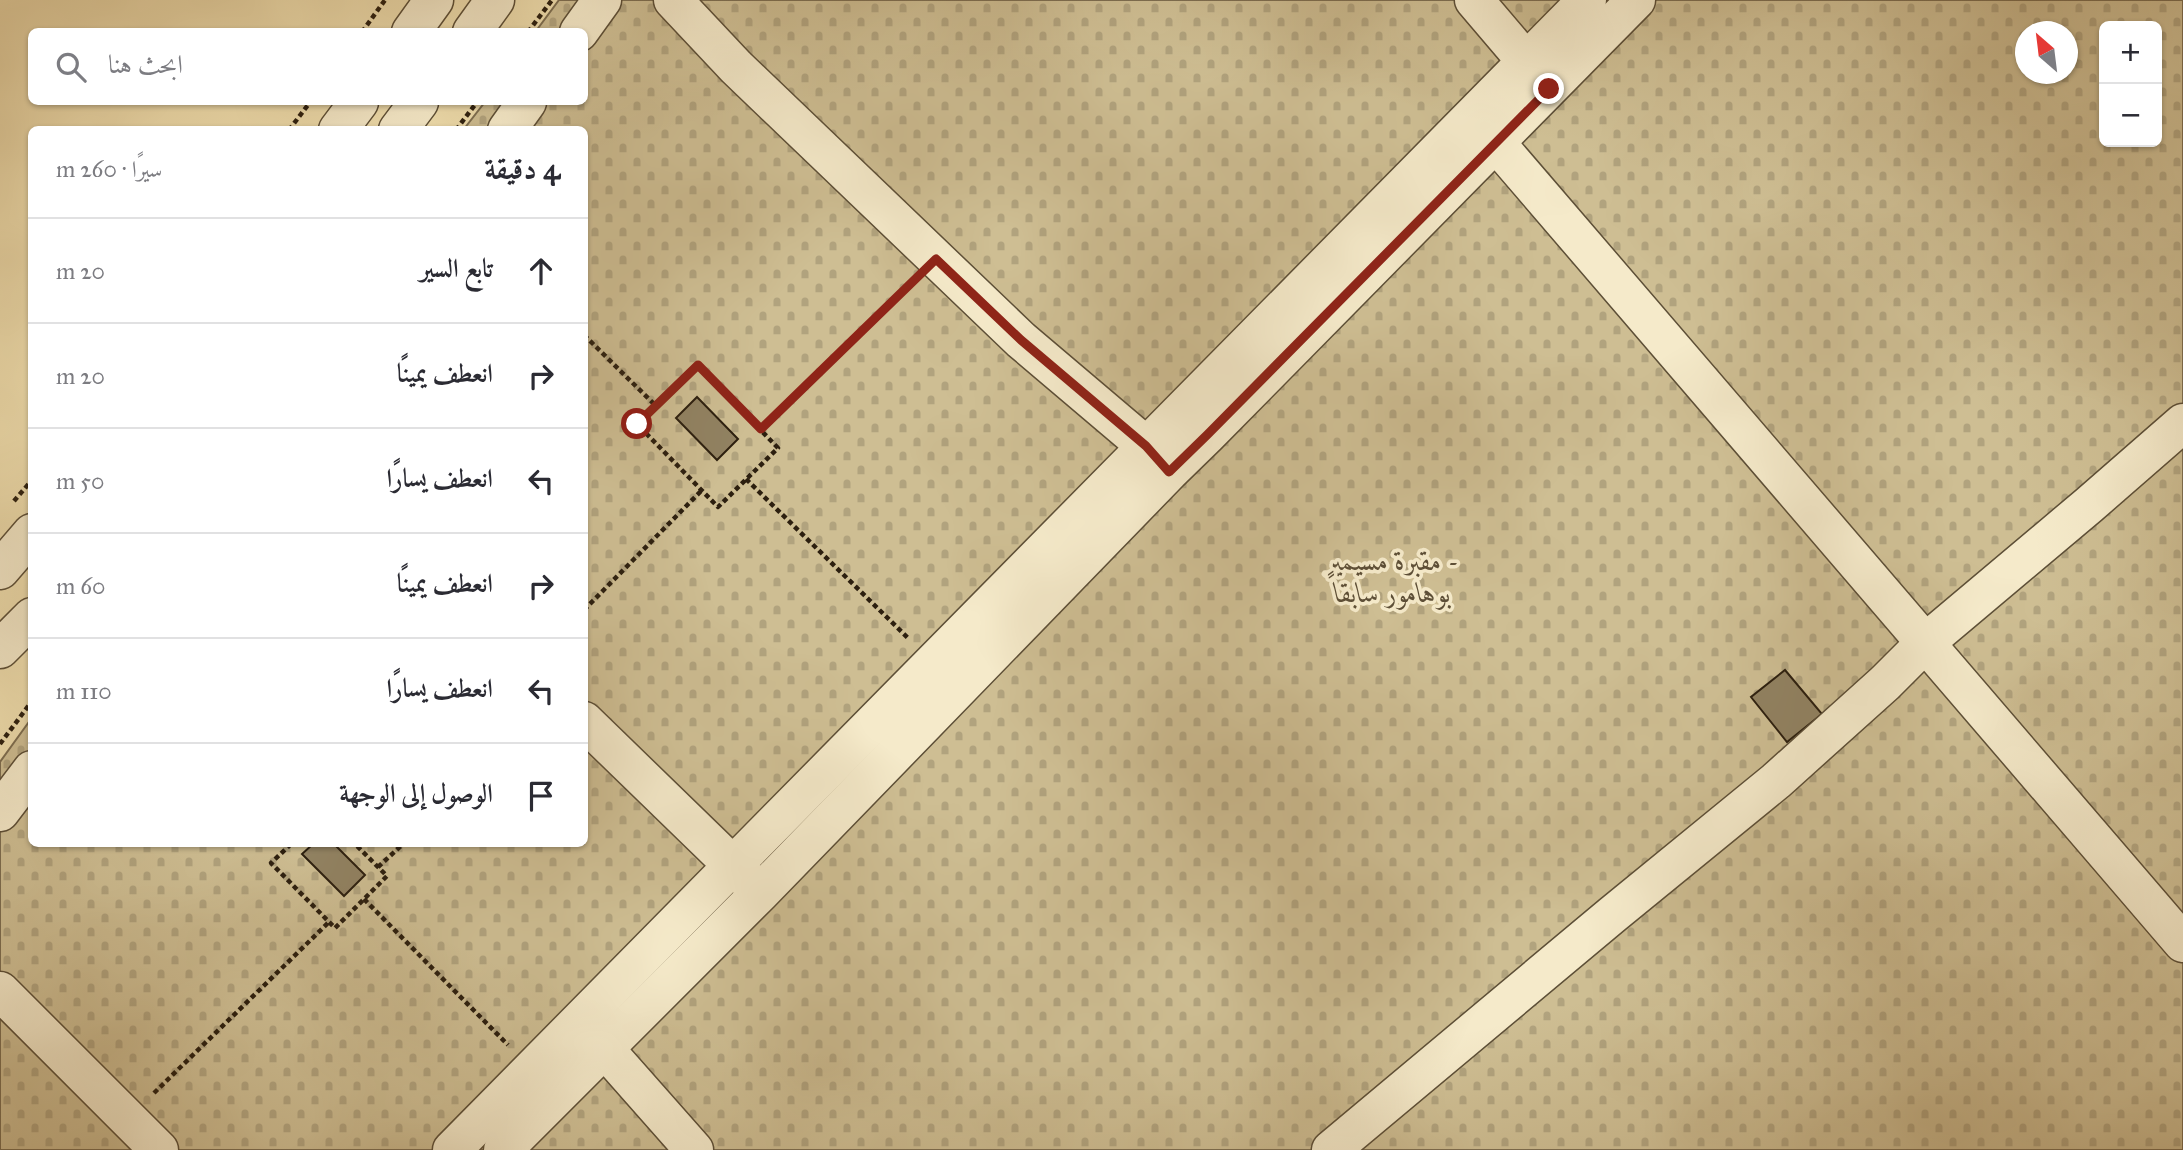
<!DOCTYPE html>
<html lang="ar">
<meta charset="utf-8">
<style>
body{margin:0;font-family:"IM FELL Great Primer",Amiri,serif;background:#f2f2f3;color:#2b2b33;direction:rtl}
.controls{position:absolute;right:21px;top:21px;display:grid;overflow:hidden;border-radius:10px;box-shadow:0 2px 5px #0004}
.controls button{width:63px;height:63px;display:grid;place-items:center;padding:0;border:0;border-bottom:2px solid #e1e1e2;background:#fff;color:#2b2b33;font:35px sans-serif}
.compass{position:absolute;left:2015px;top:21px;width:63px;height:63px;border-radius:50%;background:#fff;box-shadow:0 2px 5px #0004;rotate:332deg}
.stop{position:absolute;width:21px;height:21px;margin:-16px;border:5px solid #8f2418;border-radius:50%;background:#fff}
.stop.end{background:#8f2418;border-color:#fff;box-shadow:0 2px 7px #0008}
.list{margin:0;padding:0;list-style:none}
h2{display:flex;justify-content:space-between;align-items:center;height:91px;margin:0;padding:0 28px;font-size:30px}
h2 small{font-size:23px;font-weight:400;color:#7c7c81}
.list li{display:grid;grid-template-columns:46px 1fr auto;gap:21px;align-items:center;box-sizing:border-box;height:105px;padding:0 28px;border-top:2px solid #e1e1e2}
.list b{display:block;font-size:26px;white-space:nowrap}
.list em{font-size:23px;font-style:normal;color:#7c7c81}
.icon{flex:none;width:38px;height:38px;fill:none;stroke:currentColor;stroke-width:2;stroke-linecap:round;stroke-linejoin:round}
.map{position:relative;flex:none;width:2183px;height:1150px;overflow:hidden;direction:ltr}
.search{position:absolute;background:#fff;box-shadow:0 2px 5px #0004;left:28px;top:28px;width:560px;height:77px;display:flex;align-items:center;gap:18px;box-sizing:border-box;padding:0 24px;border-radius:10px;color:#7c7c81;font-size:26px}
.panel{position:absolute;background:#fff;box-shadow:0 2px 5px #0004;left:28px;top:126px;width:560px;height:721px;border-radius:10px;direction:rtl}
.map>svg:first-child{display:block}
.cemetery{fill:url(#cemetery-stones);stroke:#7d6e51;stroke-width:2;fill-rule:evenodd}
.building{fill:#918262;stroke:#2c1f0f;stroke-width:2}
.lines{fill:none;stroke-linecap:round;stroke-linejoin:round}
.minor-casing{stroke:#5d4f37;stroke-width:41}
.path{stroke:#2c1f0f;stroke-width:4.5;stroke-dasharray:5 3.5;stroke-linecap:butt}
.minor{stroke:#f5eaca;stroke-width:38}
.route{stroke:#8f2418;stroke-width:9}
.labels{text-anchor:middle;stroke-width:7;stroke-linejoin:round;paint-order:stroke}
.park-label{font-size:28px;font-style:italic;fill:#5d4f37;stroke:#f5eaca}
</style>
<div class="map">
<svg width="2183" height="1150" viewBox="0 0 2183 1150">
<defs>
<pattern id="cemetery-stones" width="16" height="16" patternUnits="userSpaceOnUse" patternTransform="scale(1.75)"><rect width="16" height="16" fill="#cebe93"/><path d="M2 7V4a2 2 0 0 1 4 0v3zM10 15v-3a2 2 0 0 1 4 0v3z" fill="#b1a37e"/></pattern>
</defs>
<rect width="100%" height="100%" fill="#efdeae"/>
<filter id="stains"><feTurbulence type="fractalNoise" baseFrequency=".00286" numOctaves="4"/><feColorMatrix values="0 0 0 0 .2 0 0 0 0 .09 0 0 0 0 .02 0 0 0 .5 -.17"/></filter>
<radialGradient id="worn" r=".72"><stop offset=".6" stop-color="#630" stop-opacity="0"/><stop offset="1" stop-color="#630" stop-opacity=".3"/></radialGradient>
<path class="cemetery" d="M 559,0 L 2183,0 L 2183,1150 L 0,1150 L 0,762 L 31,719 L 32,844 L 584,844 L 584,130 L 464,129 L 485,102 L 584,102 L 584,32 L 536,31 ZM 2104,26 L 2157,26 L 2157,142 L 2104,142 ZM 2025,32 L 2068,32 L 2068,74 L 2025,74 Z"/>
<g class="building">
<polygon points="697,397 738,439 717,460 676,418"/>
<polygon points="1785,670 1822,714 1787,742 1751,697"/>
<polygon points="313,844 334,844 365,875 344,896 302,854"/>
</g>
<g class="lines">
<defs>
<g id="minor">
<polyline points="673,0 736,67 1021,340 1146,446 1163,466"/>
<polyline points="1474,0 1543,81"/>
<polyline points="411,32 434,0"/>
<polyline points="472,32 495,0"/>
<polyline points="579,32 602,0"/>
<polyline points="1478,122 2183,943"/>
<polyline points="338,130 359,102"/>
<polyline points="398,130 419,102"/>
<polyline points="507,130 527,102"/>
<polyline points="0,570 32,533"/>
<polyline points="0,649 32,617"/>
<polyline points="584,721 751,883"/>
<polyline points="0,812 32,770"/>
<polyline points="0,991 159,1150"/>
<polyline points="588,1030 694,1150"/>
<polyline points="452,1150 1587,0"/>
<polyline points="503,1150 760,893 1169,472 1207,435 1636,0"/>
<polyline points="1331,1150 1612,915 1776,781 1885,683 1925,643 2089,505 2183,423"/>
</g>
</defs>
<use href="#minor" class="minor-casing"/>
<g class="path">
<polyline points="362,32 385,0"/>
<polyline points="528,32 552,0"/>
<polyline points="289,130 308,105"/>
<polyline points="456,130 477,102"/>
<polyline points="584,335 656,406"/>
<polygon points="698,365 778,448 718,507 637,424"/>
<polyline points="761,430 911,284"/>
<polyline points="746,479 908,638"/>
<polyline points="14,501 32,480"/>
<polyline points="584,610 702,490"/>
<polyline points="0,744 32,701"/>
<polyline points="291,844 271,863 335,928 387,876 355,844"/>
<polyline points="378,867 403,844"/>
<polyline points="364,899 508,1045"/>
<polyline points="154,1093 329,922"/>
</g>
<use href="#minor" class="minor"/>
</g>
<g class="lines">
<polyline class="route" points="637,424 698,365 761,429 936,259 1021,340 1146,446 1169,472 1207,435 1549,89"/>
</g>
<g class="labels">
<g class="park-label">
<text x="1393" y="570">مقبرة مسيمير -<tspan x="1393" dy="32">بوهامور سابقاً</tspan></text>
</g>
</g>
<rect width="100%" height="100%" filter="url(#stains)"/>
<rect width="100%" height="100%" fill="url(#worn)"/>
</svg>
<div class="controls">
<button>+</button>
<button>−</button>
</div>
<svg class="compass" viewBox="-18 -18 36 36"><path d="M0-13l5 13h-10z" fill="#e53935"/><path d="M0 13l5-13h-10z" fill="#7c7c81"/></svg>
<div class="stop" style="left:637px;top:424px"></div>
<div class="stop end" style="left:1549px;top:89px"></div>
<div class="search"><svg class="icon" aria-label="search" viewBox="0 0 24 24"><circle cx="10" cy="10" r="6"/><path d="M15 15l6 6"/></svg>ابحث هنا</div>
<section class="panel">
<h2>4 دقيقة<small>سيرًا · 260 m</small></h2>
<ul class="list">
<li><svg class="icon" aria-label="ahead" viewBox="0 0 24 24"><path d="M12 20V5M6 11l6-6 6 6"/></svg><div><b>تابع السير</b></div><em>20 m</em></li>
<li><svg class="icon" aria-label="right" viewBox="0 0 24 24"><path d="M7 20v-9h11M14 6l5 5-5 5"/></svg><div><b>انعطف يمينًا</b></div><em>20 m</em></li>
<li><svg class="icon" aria-label="left" viewBox="0 0 24 24"><path d="M17 20v-9H6M10 6l-5 5 5 5"/></svg><div><b>انعطف يسارًا</b></div><em>50 m</em></li>
<li><svg class="icon" aria-label="right" viewBox="0 0 24 24"><path d="M7 20v-9h11M14 6l5 5-5 5"/></svg><div><b>انعطف يمينًا</b></div><em>60 m</em></li>
<li><svg class="icon" aria-label="left" viewBox="0 0 24 24"><path d="M17 20v-9H6M10 6l-5 5 5 5"/></svg><div><b>انعطف يسارًا</b></div><em>110 m</em></li>
<li><svg class="icon" aria-label="arrive" viewBox="0 0 24 24"><path d="M6 21V4h12l-3 4 3 4H6"/></svg><div><b>الوصول إلى الوجهة</b></div></li>
</ul>
</section>
</div>
